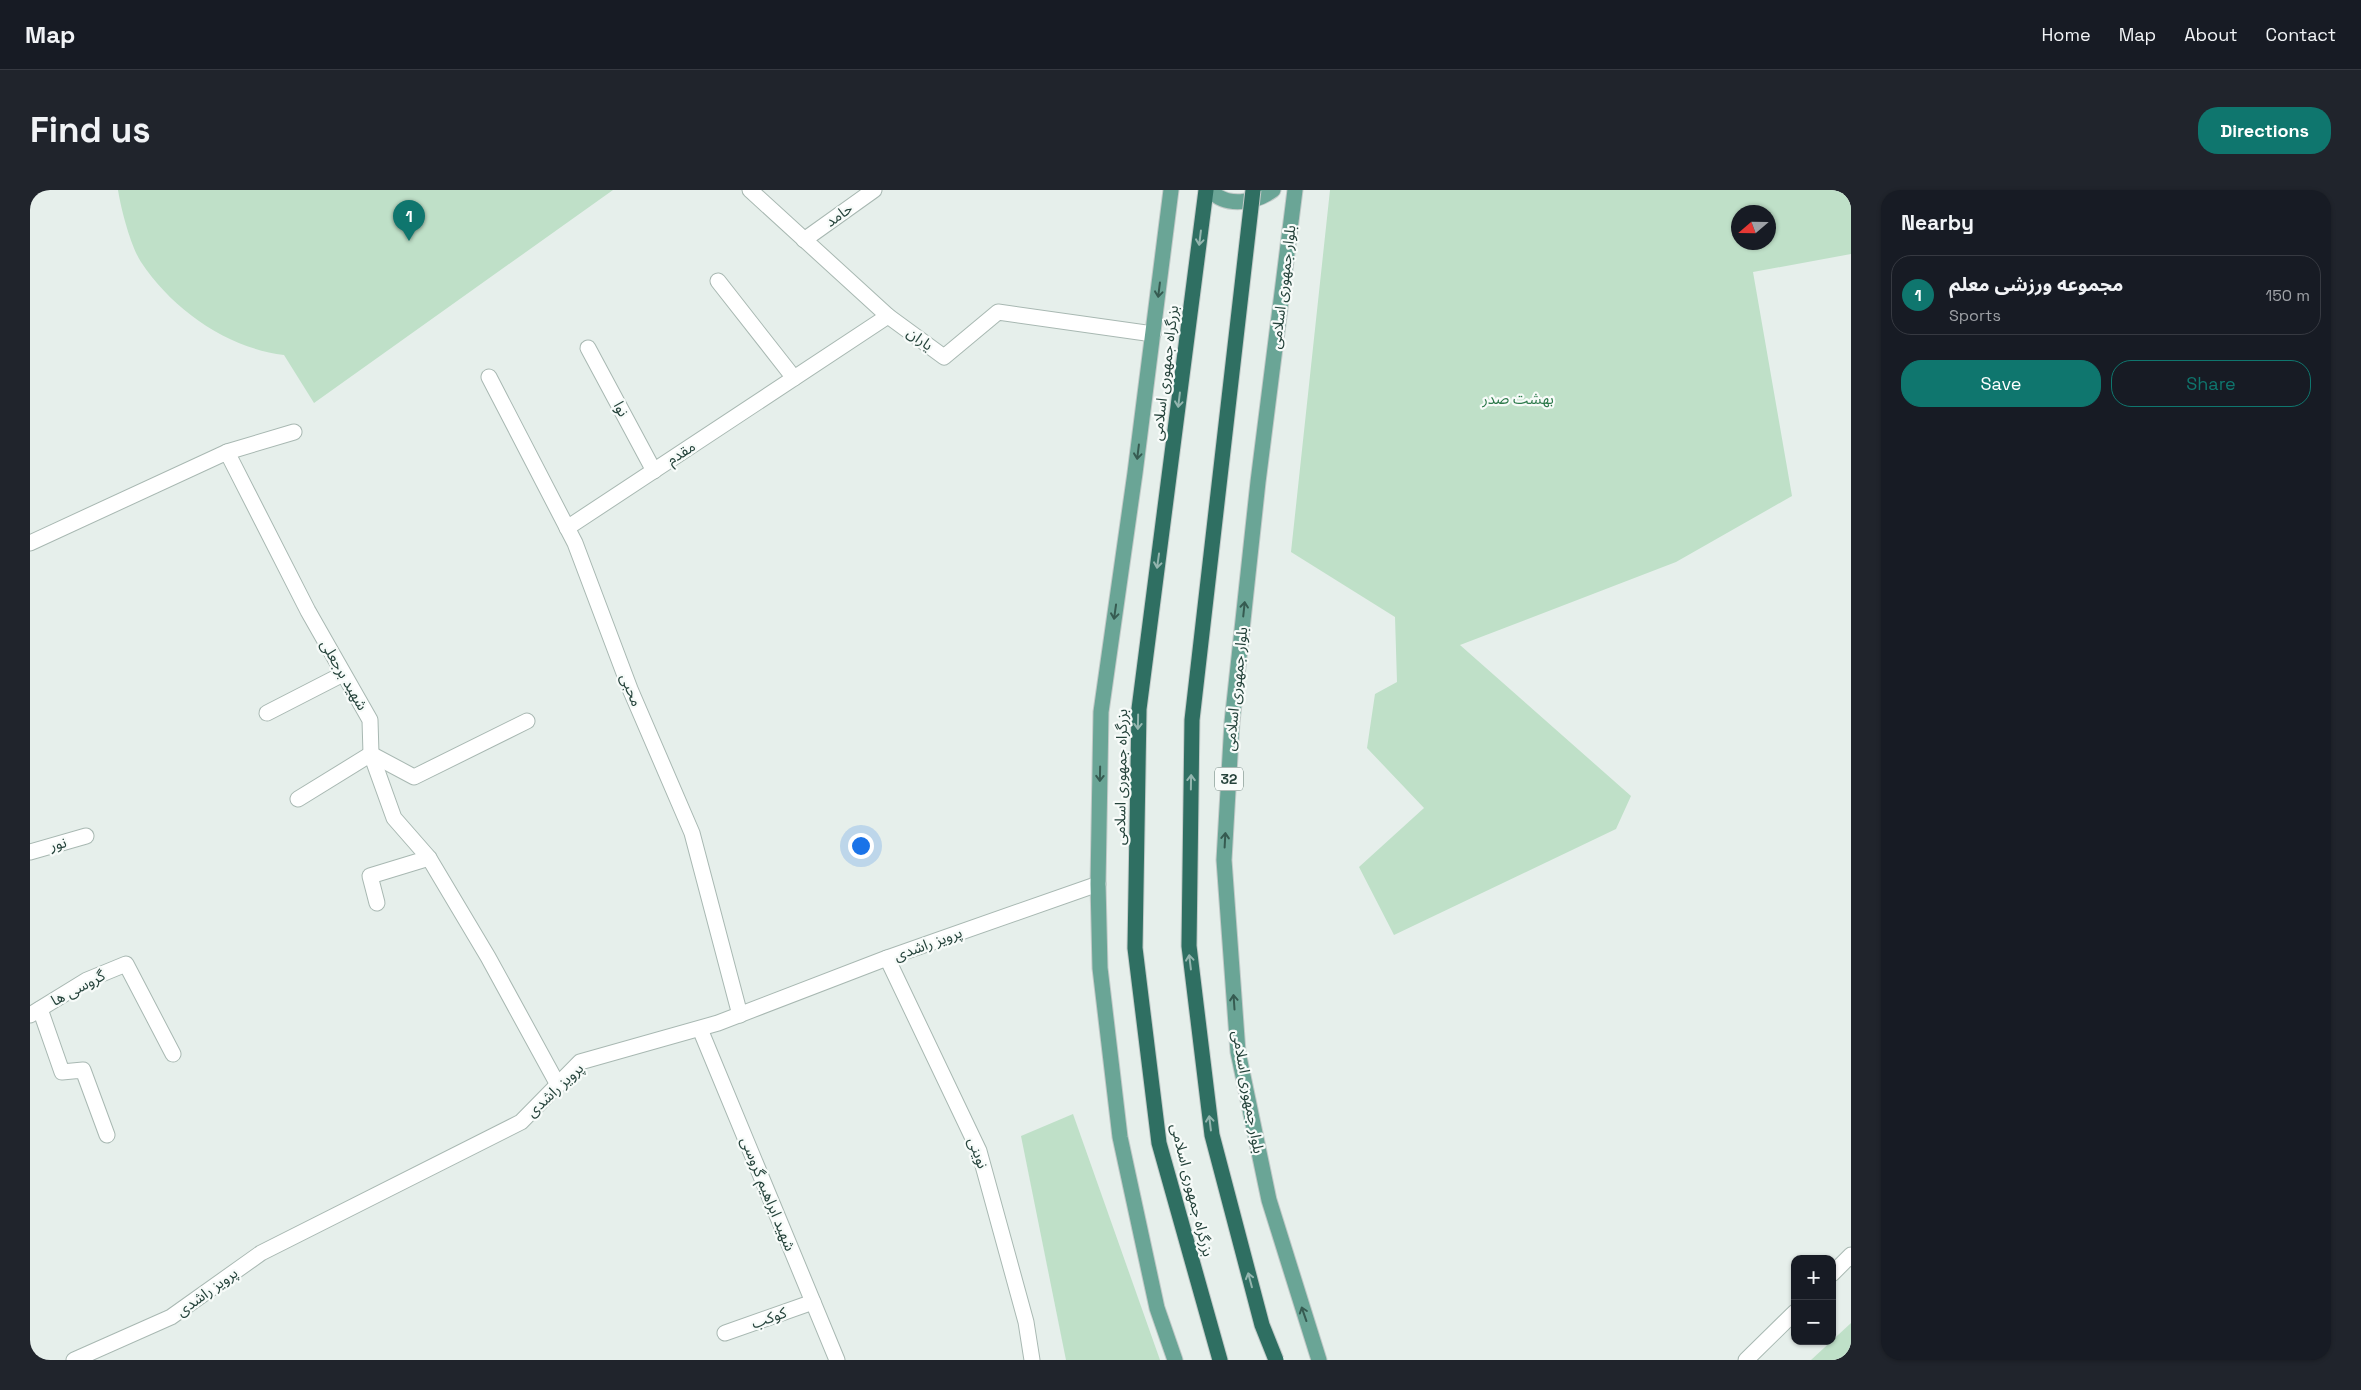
<!DOCTYPE html>
<meta charset="utf-8">
<style>
body{margin:0;font-family:"Space Grotesk","Noto Sans Arabic",sans-serif;background:#20242c;color:#f1f3f6}
.controls{position:absolute;right:15px;bottom:15px;display:grid;overflow:hidden;border-radius:10px;box-shadow:0 1px 4px #0004}
.controls button{width:45px;height:45px;display:grid;place-items:center;padding:0;border:0;border-bottom:1px solid #363941;background:#171b24;color:#f1f3f6;font:25px sans-serif}
.compass{position:absolute;left:1701px;top:15px;width:45px;height:45px;border-radius:50%;background:#171b24;box-shadow:0 1px 4px #0004;rotate:250deg}
.you{position:absolute;left:830px;top:655px;width:18px;height:18px;margin:-12px;border:4px solid #fff;border-radius:50%;background:#1a73e8;box-shadow:0 0 0 8px #1a73e833}
.badge{display:grid;place-items:center;width:32px;height:32px;border-radius:50%;background:#0f766e;color:#fff;font-size:16px;font-weight:700}
.pin{position:absolute;translate:-50% -41px;filter:drop-shadow(0 1px 2px #0008)}
.pin::after{content:'';position:absolute;top:26px;width:18px;height:15px;background:inherit;clip-path:polygon(0 0,100% 0,50% 100%)}
.list{margin:0;padding:0;list-style:none}
h2{display:flex;justify-content:space-between;align-items:center;height:65px;margin:0;padding:0 20px;font-size:21px}
h2 small{font-size:16px;font-weight:400;color:#9ea1a6}
.list li{display:grid;grid-template-columns:32px 1fr auto;gap:15px;align-items:center;box-sizing:border-box;height:80px;margin:0 10px 10px;padding:0 10px;border:1px solid #363941;border-radius:20px}
.list b{display:block;font-size:19px;white-space:nowrap}
.list p{margin:0;font-size:16px;white-space:nowrap;color:#9ea1a6}
.list em{font-size:16px;font-style:normal;color:#9ea1a6}
.actions{display:flex;gap:10px;padding:15px 20px}
.actions a{flex:1;padding:11px 0;border:1px solid #0f766e;border-radius:20px;text-align:center;font-size:18px;color:#0f766e}
.actions .main{background:#0f766e;color:#fff}
.map{position:relative;flex:none;width:1821px;height:1170px;overflow:hidden;border-radius:20px}
header{display:flex;align-items:center;gap:30px;box-sizing:border-box;height:70px;padding:0 25px;background:#171b24;border-bottom:1px solid #363941}
header strong{font-size:24px}
nav{display:flex;gap:28px;margin-inline-start:auto;font-size:18px}
.intro{display:flex;align-items:center;justify-content:space-between;box-sizing:border-box;height:120px;padding:0 30px}
h1{margin:0;font-size:35px}
.button{padding:12px 22px;border-radius:20px;background:#0f766e;color:#fff;font-size:18px;font-weight:700}
main{display:flex;gap:30px;padding:0 30px}
aside{flex:1;background:#171b24;border-radius:20px;box-shadow:0 1px 4px #0004}
.map>svg:first-child{display:block}
.green{fill:#bfe0c8;fill-rule:evenodd}
.lines{fill:none;stroke-linecap:round;stroke-linejoin:round}
.lane-casing{stroke:#a8b8b2;stroke-width:17}
.street-casing{stroke:#a8b8b2;stroke-width:17}
.primary-casing{stroke:#c2cac8;stroke-width:17}
.highway-casing{stroke:#c2cac8;stroke-width:17}
.lane{stroke:#fff;stroke-width:15}
.street{stroke:#fff;stroke-width:15}
.primary{stroke:#6aa596;stroke-width:15}
.highway{stroke:#2f6f62;stroke-width:15}
.highway-bridge-casing{stroke:#c2cac8;stroke-width:17;stroke-linecap:butt}
.highway-bridge{stroke:#2f6f62;stroke-width:15}
.oneway{stroke:#93b5ae}
.oneway2{stroke:#365b51}
.labels{text-anchor:middle;stroke-width:4.5;stroke-linejoin:round;paint-order:stroke}
.shield{fill:#f7fbf9;stroke:#637a73;stroke-width:1}
.shield-label{font-size:14px;font-weight:bold;fill:#24423a}
.street-label{font-size:15px;fill:#24423a;stroke:#f7fbf9}
.park-label{font-size:15px;fill:#2d7a4b;stroke:#f7fbf9}
</style>
<header>
<strong>Map</strong>
<nav><a>Home</a><a>Map</a><a>About</a><a>Contact</a></nav>
</header>
<div class="intro"><h1>Find us</h1><a class="button">Directions</a></div>
<main>
<div class="map">
<svg width="1821" height="1170" viewBox="0 0 1821 1170">
<rect width="100%" height="100%" fill="#e6efeb"/>
<g class="green">
<path d="M 88,0 L 583,0 L 284,213 L 254,165 C 197,158 143,120 111,72 C 101,57 91,19 88,0 Z"/>
<path d="M 1300,0 L 1821,0 L 1821,64 L 1723,82 L 1762,306 L 1646,372 L 1430,455 L 1601,606 L 1586,639 L 1364,745 L 1329,677 L 1394,618 L 1337,558 L 1345,504 L 1367,492 L 1365,427 L 1261,362 ZM 1738,22 L 1738,52 L 1708,52 L 1708,22 Z"/>
<polygon points="1043,924 1130,1170 1036,1170 991,946"/>
<polygon points="1821,1133 1821,1170 1781,1170"/>
</g>
<g class="lines">
<defs>
<g id="lane">
<polyline points="720,0 858,126 914,167 968,122 1123,144"/>
<polyline points="774,50 844,0"/>
<polyline points="688,91 764,188"/>
<polyline points="558,158 624,281"/>
<polyline points="459,187 545,353 600,499 662,643 710,825"/>
<polyline points="197,262 264,242"/>
<polyline points="537,338 858,126"/>
<polyline points="0,353 197,262 278,421 340,530 341,564 364,628 399,668 458,767 528,895"/>
<polyline points="237,523 313,484"/>
<polyline points="268,609 341,564 384,587 497,531"/>
<polyline points="347,713 340,686 399,668"/>
<polyline points="10,819 32,882 53,880 77,945"/>
<polyline points="0,825 57,790 96,774 143,864"/>
<polyline points="695,1143 783,1112"/>
</g>
<g id="street">
<polyline points="0,662 56,646"/>
<polyline points="857,768 949,961 996,1132 1002,1170"/>
<polyline points="670,839 807,1170"/>
<polyline points="1802,1084 1821,1065"/>
<polyline points="44,1170 141,1127 231,1063 491,932 550,872 688,833 857,768 1068,694"/>
<polyline points="1716,1170 1765,1122"/>
</g>
<g id="primary">
<polyline points="1141,0 1105,283 1071,522 1068,694 1070,778 1090,947 1127,1118 1145,1170"/>
<path d="M 1180,0 C 1196,18 1225,13 1243,0"/>
<polyline points="1265,0 1228,292 1202,532 1194,670 1208,862 1239,1010 1289,1170"/>
</g>
<polyline id="highway" points="1176,0 1109,519 1105,758 1129,953 1190,1170"/>
</defs>
<use href="#lane" class="lane-casing"/>
<use href="#street" class="street-casing"/>
<use href="#primary" class="primary-casing"/>
<use href="#highway" class="highway-casing"/>
<use href="#lane" class="lane"/>
<use href="#street" class="street"/>
<use href="#primary" class="primary"/>
<use href="#highway" class="highway"/>
<defs>
<polyline id="highway-bridge" points="1223,0 1162,530 1159,756 1182,945 1232,1135 1246,1170"/>
</defs>
<use href="#highway-bridge" class="highway-bridge-casing"/>
<use href="#highway-bridge" class="highway-bridge"/>
</g>
<defs><path id="oneway-shaft" d="M-6 0H5M1.5-3L5.5 0L1.5 3" fill="none" stroke-width="1.6" stroke-linecap="round" stroke-linejoin="round" transform="scale(1.25)"/></defs>
<g class="oneway">
<use href="#oneway-shaft" transform="translate(1170 48) rotate(97)"/>
<use href="#oneway-shaft" transform="translate(1149 210) rotate(97)"/>
<use href="#oneway-shaft" transform="translate(1128 371) rotate(98)"/>
<use href="#oneway-shaft" transform="translate(1108 532) rotate(91)"/>
<use href="#oneway-shaft" transform="translate(1161 592) rotate(-89)"/>
<use href="#oneway-shaft" transform="translate(1160 772) rotate(-97)"/>
<use href="#oneway-shaft" transform="translate(1180 933) rotate(-97)"/>
<use href="#oneway-shaft" transform="translate(1220 1090) rotate(-105)"/>
</g>
<g class="oneway2">
<use href="#oneway-shaft" transform="translate(1129 100) rotate(97)"/>
<use href="#oneway-shaft" transform="translate(1108 262) rotate(97)"/>
<use href="#oneway-shaft" transform="translate(1214 419) rotate(-84)"/>
<use href="#oneway-shaft" transform="translate(1085 422) rotate(98)"/>
<use href="#oneway-shaft" transform="translate(1070 584) rotate(91)"/>
<use href="#oneway-shaft" transform="translate(1195 650) rotate(-87)"/>
<use href="#oneway-shaft" transform="translate(1204 812) rotate(-94)"/>
<use href="#oneway-shaft" transform="translate(1274 1124) rotate(-109)"/>
</g>
<g class="labels">
<rect class="shield" x="1185" y="577.5" width="28" height="23" rx="4"/>
<g class="shield-label">
<text x="1199" y="594">32</text>
</g>
<g class="street-label">
<text transform="translate(809 25) rotate(-35)" y="5">حامد</text>
<text transform="translate(1253 97) rotate(-83)" y="5">بلوار جمهوری اسلامی</text>
<text transform="translate(890 149) rotate(36)" y="5">یاران</text>
<text transform="translate(1135 183) rotate(-83)" y="5">بزرگراه جمهوری اسلامی</text>
<text transform="translate(591 219) rotate(62)" y="5">نوا</text>
<text transform="translate(651 263) rotate(-33)" y="5">مقدم</text>
<text transform="translate(314 485) rotate(60)" y="5">شهید برجعلی</text>
<text transform="translate(1206 499) rotate(-84)" y="5">بلوار جمهوری اسلامی</text>
<text transform="translate(601 500) rotate(68)" y="5">محبی</text>
<text transform="translate(1091 587) rotate(-89)" y="5">بزرگراه جمهوری اسلامی</text>
<text transform="translate(28 654) rotate(-15)" y="5">نور</text>
<text transform="translate(898 754) rotate(-20)" y="5">پرویز راشدی</text>
<text transform="translate(48 798) rotate(-28)" y="5">گروسی ها</text>
<text transform="translate(525 900) rotate(-43)" y="5">پرویز راشدی</text>
<text transform="translate(1218 902) rotate(80)" y="5">بلوار جمهوری اسلامی</text>
<text transform="translate(948 963) rotate(70)" y="5">نوینی</text>
<text transform="translate(1162 1000) rotate(76)" y="5">بزرگراه جمهوری اسلامی</text>
<text transform="translate(738 1004) rotate(68)" y="5">شهید ابراهیم گروسی</text>
<text transform="translate(177 1102) rotate(-36)" y="5">پرویز راشدی</text>
<text transform="translate(739 1128) rotate(-20)" y="5">کوکب</text>
</g>
<g class="park-label">
<text x="1488" y="214">بهشت صدر</text>
</g>
</g>
</svg>
<div class="controls">
<button>+</button>
<button>−</button>
</div>
<svg class="compass" viewBox="-18 -18 36 36"><path d="M0-13l5 13h-10z" fill="#e53935"/><path d="M0 13l5-13h-10z" fill="#9ea1a6"/></svg>
<div class="you"></div>
<div class="pin badge" style="left:379px;top:51px">1</div>
</div>
<aside>
<h2>Nearby<small></small></h2>
<ul class="list">
<li><span class="badge">1</span><div><b>مجموعه ورزشی معلم</b><p>Sports</p></div><em>150 m</em></li>
</ul>
<div class="actions"><a class="main">Save</a><a>Share</a></div>
</aside>
</main>
